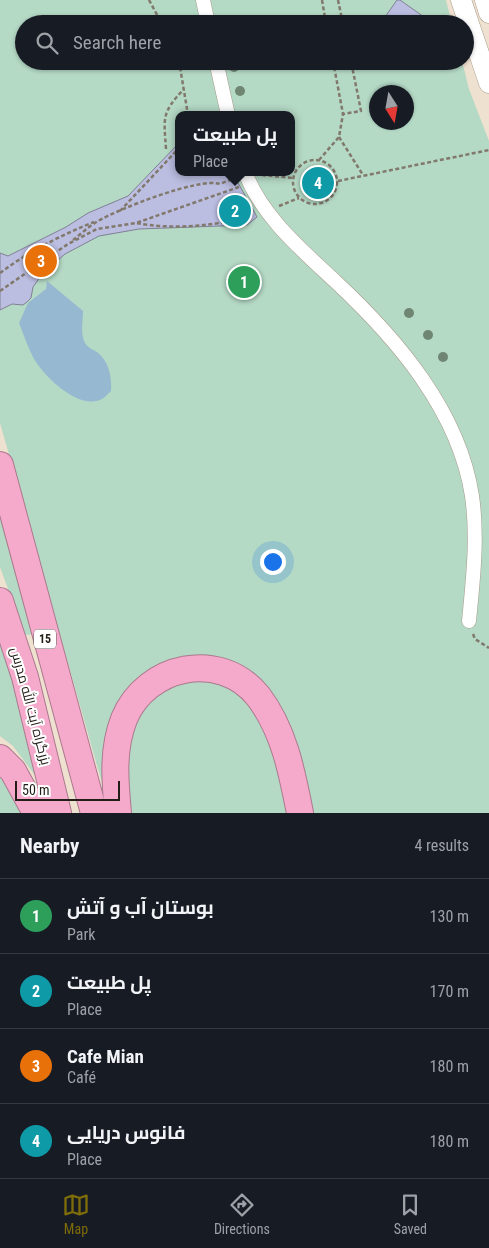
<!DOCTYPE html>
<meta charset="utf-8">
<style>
body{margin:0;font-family:"Roboto Condensed",Cairo,sans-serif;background:#20242c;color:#f1f3f6}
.compass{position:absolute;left:369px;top:85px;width:45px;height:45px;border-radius:50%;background:#171b24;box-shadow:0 1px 4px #0004;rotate:169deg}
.scale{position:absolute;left:15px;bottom:12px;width:105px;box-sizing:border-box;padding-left:5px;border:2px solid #221d17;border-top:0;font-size:14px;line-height:18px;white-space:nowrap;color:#221d17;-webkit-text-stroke:4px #fff;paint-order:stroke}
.you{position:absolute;left:272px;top:561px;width:18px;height:18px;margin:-12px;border:4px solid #fff;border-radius:50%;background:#1a73e8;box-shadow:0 0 0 8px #1a73e833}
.badge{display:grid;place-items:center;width:32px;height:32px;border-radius:50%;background:#7f6d09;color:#fff;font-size:16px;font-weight:700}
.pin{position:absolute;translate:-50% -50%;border:2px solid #fff;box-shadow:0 1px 5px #0006}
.popup{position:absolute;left:175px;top:111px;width:120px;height:65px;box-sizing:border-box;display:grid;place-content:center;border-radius:10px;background:#171b24;filter:drop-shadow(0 1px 4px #0005);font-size:16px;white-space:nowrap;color:#9ea1a6}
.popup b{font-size:19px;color:#f1f3f6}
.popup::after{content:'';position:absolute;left:50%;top:100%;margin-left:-10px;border:10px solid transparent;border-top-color:#171b24}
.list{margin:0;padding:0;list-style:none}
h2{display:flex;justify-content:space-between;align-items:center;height:65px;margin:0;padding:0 20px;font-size:21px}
h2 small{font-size:16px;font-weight:400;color:#9ea1a6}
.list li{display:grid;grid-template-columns:32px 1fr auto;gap:15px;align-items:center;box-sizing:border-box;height:75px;padding:0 20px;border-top:1px solid #363941}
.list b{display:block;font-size:19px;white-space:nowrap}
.list p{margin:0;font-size:16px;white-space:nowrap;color:#9ea1a6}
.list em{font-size:16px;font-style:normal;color:#9ea1a6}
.icon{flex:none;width:28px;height:28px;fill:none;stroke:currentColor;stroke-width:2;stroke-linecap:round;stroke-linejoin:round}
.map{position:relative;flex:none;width:489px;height:813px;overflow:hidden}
.search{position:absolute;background:#171b24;box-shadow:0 1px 4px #0004;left:15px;right:15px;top:15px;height:55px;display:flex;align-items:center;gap:12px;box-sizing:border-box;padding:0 18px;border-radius:28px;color:#9ea1a6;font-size:19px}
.sheet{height:365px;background:#171b24}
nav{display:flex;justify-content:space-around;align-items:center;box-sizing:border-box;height:70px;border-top:1px solid #363941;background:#171b24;font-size:14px;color:#9ea1a6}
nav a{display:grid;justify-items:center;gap:2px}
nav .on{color:#7f6d09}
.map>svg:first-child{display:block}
.green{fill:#b4d9c5;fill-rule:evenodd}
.water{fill:#96b8d0}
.building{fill:#bbbde1;stroke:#808194}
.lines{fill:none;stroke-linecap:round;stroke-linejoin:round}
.street-casing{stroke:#a89b8a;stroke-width:15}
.secondary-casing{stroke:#a89b8a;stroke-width:21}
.highway-casing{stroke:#ab798d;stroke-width:28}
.path{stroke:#82796d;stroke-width:2.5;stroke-dasharray:4 2.5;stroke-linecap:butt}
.street{stroke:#fff;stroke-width:14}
.secondary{stroke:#fff;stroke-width:20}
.highway{stroke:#f5aacc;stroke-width:26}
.tree{fill:#6f8673}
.labels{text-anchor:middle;stroke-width:4;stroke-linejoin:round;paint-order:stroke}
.shield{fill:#fff;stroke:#64615d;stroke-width:1}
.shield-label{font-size:12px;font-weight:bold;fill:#221d17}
.street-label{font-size:14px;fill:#221d17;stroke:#fff}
</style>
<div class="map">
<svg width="489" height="813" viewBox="0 0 489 813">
<rect width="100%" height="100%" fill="#efe1cf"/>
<g class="green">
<path d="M 0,0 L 446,0 L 452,24 L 24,24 L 24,61 L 462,61 L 469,89 L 489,141 L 489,813 L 310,813 L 276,704 L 173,660 C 105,683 109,729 104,790 L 0,423 ZM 376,92 L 406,92 L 406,122 L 376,122 ZM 179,115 L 291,115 L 291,172 L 179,172 Z"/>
<polygon points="0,517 36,634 25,635 0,567"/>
<polygon points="0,639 21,698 43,786 13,746 0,736"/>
<polygon points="194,676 233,689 262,715 290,813 128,813 124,743 146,693"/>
<polygon points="0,773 21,813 0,813"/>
</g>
<path class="water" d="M 47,281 L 83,311 C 83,322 80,333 85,343 C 88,348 92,349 97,352 C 109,361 112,377 111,391 C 109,393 105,397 102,399 C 79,411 45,377 34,359 C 28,348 24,335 19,323 L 28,303 L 46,289 Z"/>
<g class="building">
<polygon points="397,0 400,0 434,24 394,24 385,17"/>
<polygon points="179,143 179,172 232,172 257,217 247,225 139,229 99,236 65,254 43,273 33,287 31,298 27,302 23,305 12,304 0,310 0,253 8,256 66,227 88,213 128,196"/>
</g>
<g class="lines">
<defs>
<g id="street">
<polyline points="203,0 208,24"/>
<polyline points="216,61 228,115"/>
<path d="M 245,172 C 262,217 302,250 336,282 C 397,339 459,411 472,496 C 478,538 473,579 469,621"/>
</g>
<g id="secondary">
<polyline points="461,0 489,83"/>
<polyline points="485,0 489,13"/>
</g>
<g id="highway">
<polyline points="0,465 94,813"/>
<polyline points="0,601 25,677 58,813"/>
<polyline points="0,758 13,771 36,813"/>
<path d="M 118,813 C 115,781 112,750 124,719 C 146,665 220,649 258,696 C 284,730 292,772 300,813"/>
</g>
</defs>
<use href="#street" class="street-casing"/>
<use href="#secondary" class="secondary-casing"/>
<use href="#highway" class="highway-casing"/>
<g class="path">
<polyline points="149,0 162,24"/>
<polyline points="322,0 326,24"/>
<polyline points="338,0 343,24"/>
<polyline points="179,61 188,115"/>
<polyline points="333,61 343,114 361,111 351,61"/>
<polyline points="339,137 363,175"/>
<path d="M 166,149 C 164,118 161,113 184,89"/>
<circle cx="315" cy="182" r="22"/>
<polyline points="319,160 339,137 343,114"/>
<polyline points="262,175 293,178"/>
<polyline points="338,181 489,150"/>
<polyline points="279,206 299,198"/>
<polyline points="120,211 179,148"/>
<path d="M 137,223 C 170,230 221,226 253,215"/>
<path d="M 73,240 C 81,234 89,226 98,221 C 119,209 199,177 220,184 L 235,178"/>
<path d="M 0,273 C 28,252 61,235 94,222"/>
<polyline points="0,291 68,244 97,229 136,223 239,187"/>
<polyline points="473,634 475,639 489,648"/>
</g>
<use href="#street" class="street"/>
<use href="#secondary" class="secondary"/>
<use href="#highway" class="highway"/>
</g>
<g class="tree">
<circle cx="234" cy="67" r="5"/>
<circle cx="240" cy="91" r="5"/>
<circle cx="409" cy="313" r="5"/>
<circle cx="428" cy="335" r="5"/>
<circle cx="443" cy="357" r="5"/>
</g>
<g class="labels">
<rect class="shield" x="34" y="629.5" width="22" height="19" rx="4"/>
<g class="shield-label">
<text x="45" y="643">15</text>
</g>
<g class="street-label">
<text transform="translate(31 706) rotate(75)" y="5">بزرگراه آیت الله مدرس</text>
</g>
</g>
</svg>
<svg class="compass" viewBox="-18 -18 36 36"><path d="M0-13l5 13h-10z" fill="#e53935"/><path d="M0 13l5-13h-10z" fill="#9ea1a6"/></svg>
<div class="scale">50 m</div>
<div class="you"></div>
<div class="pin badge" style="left:244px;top:282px;background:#2e9e5b">1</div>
<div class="pin badge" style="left:235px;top:211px;background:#0f9aa8">2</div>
<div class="popup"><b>پل طبیعت</b>Place</div>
<div class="pin badge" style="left:41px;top:261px;background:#e8710a">3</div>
<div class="pin badge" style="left:318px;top:183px;background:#0f9aa8">4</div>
<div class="search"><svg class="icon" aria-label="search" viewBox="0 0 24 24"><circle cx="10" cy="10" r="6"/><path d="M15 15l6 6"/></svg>Search here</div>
</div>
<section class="sheet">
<h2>Nearby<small>4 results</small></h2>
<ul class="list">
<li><span class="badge" style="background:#2e9e5b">1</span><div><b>بوستان آب و آتش</b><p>Park</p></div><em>130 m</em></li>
<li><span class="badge" style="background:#0f9aa8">2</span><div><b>پل طبیعت</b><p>Place</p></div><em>170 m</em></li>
<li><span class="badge" style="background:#e8710a">3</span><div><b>Cafe Mian</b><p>Café</p></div><em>180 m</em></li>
<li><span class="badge" style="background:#0f9aa8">4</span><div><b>فانوس دریایی</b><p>Place</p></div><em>180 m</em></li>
</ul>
</section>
<nav>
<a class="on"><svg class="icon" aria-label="map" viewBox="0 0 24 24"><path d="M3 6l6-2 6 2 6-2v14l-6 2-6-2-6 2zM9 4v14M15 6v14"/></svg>Map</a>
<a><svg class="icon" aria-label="directions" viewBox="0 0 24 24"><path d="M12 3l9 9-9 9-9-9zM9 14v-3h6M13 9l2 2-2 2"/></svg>Directions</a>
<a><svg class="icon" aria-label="saved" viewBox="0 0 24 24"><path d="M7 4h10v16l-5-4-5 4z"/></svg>Saved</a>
</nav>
